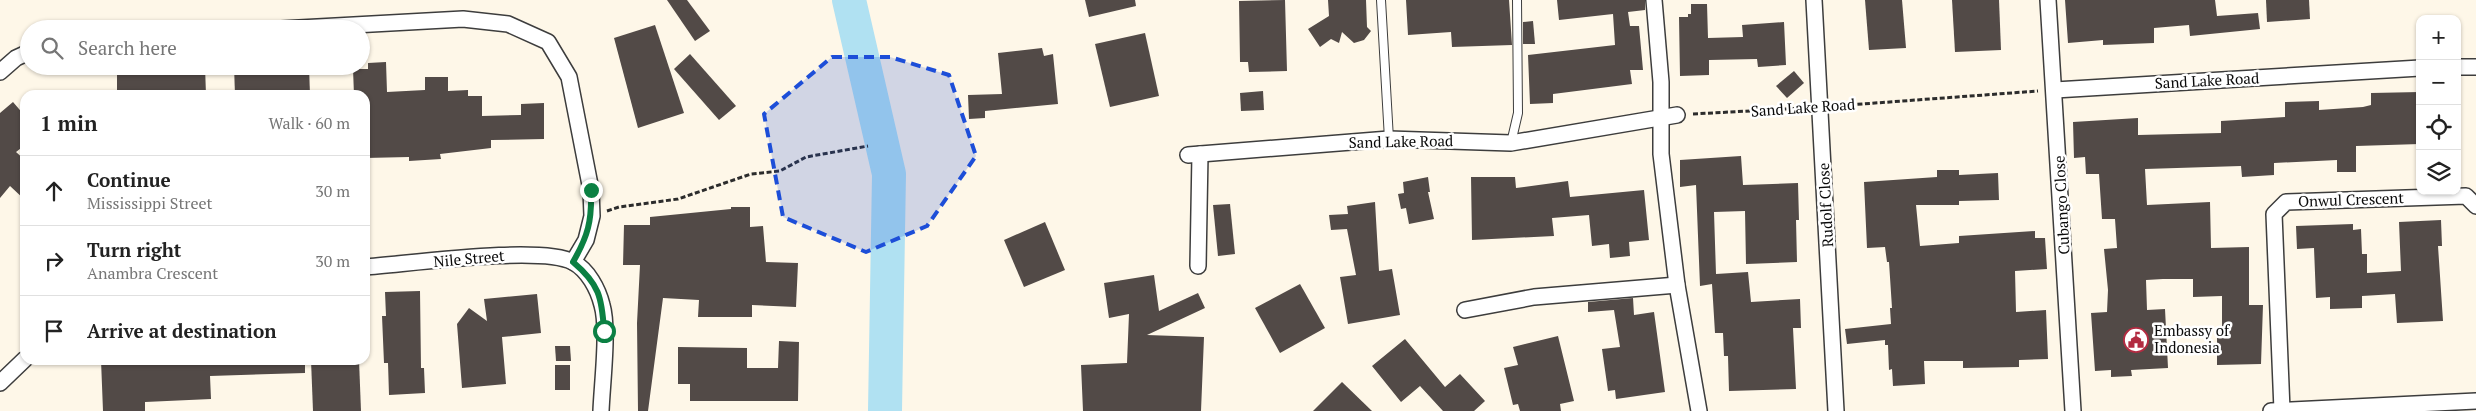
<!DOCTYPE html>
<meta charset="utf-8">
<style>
body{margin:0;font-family:"PT Serif",serif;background:#f2f2f2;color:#222}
.controls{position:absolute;right:15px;top:15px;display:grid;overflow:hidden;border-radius:10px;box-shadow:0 1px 4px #0004}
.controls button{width:45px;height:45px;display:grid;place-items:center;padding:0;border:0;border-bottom:1px solid #e0e0e0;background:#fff;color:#222;font:25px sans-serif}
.stop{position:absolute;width:15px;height:15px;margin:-11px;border:4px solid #0b8043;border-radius:50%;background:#fff}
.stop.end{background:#0b8043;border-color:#fff;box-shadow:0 1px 5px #0008}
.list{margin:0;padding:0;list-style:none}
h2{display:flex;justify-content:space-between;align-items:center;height:65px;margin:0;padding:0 20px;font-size:21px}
h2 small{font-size:16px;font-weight:400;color:#767676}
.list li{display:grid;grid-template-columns:32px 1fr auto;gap:15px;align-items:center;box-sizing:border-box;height:70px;padding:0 20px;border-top:1px solid #e0e0e0}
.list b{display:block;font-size:19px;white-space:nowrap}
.list p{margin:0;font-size:16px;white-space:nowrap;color:#767676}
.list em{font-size:16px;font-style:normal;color:#767676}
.icon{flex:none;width:28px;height:28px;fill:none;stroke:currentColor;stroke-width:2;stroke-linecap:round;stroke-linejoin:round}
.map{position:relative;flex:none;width:2476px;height:411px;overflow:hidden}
.search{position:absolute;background:#fff;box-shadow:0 1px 4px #0004;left:20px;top:20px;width:350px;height:55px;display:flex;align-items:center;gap:12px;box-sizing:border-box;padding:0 18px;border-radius:28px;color:#767676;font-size:19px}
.panel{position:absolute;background:#fff;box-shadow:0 1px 4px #0004;left:20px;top:90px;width:350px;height:275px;border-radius:15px}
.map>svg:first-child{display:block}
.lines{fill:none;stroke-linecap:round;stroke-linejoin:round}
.river{stroke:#b0e1f2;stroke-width:34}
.building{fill:#524a47}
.lane-casing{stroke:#3d3d3d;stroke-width:10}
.street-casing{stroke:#3d3d3d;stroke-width:18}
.path{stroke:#2c2c2c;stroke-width:3;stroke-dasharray:5 2.5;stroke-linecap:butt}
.lane{stroke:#fff;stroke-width:8}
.street{stroke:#fff;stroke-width:15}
.route{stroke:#0b8043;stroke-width:6}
.marked{fill:#1d4ed8;fill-opacity:0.2;stroke:#1d4ed8;stroke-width:4;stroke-dasharray:10 6;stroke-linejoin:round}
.labels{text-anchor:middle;stroke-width:5;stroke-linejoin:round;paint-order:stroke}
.street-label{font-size:15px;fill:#0a0a0a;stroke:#fff}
.poi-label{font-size:15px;fill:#0a0a0a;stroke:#fff;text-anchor:start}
</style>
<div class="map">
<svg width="2476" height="411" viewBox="0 0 2476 411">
<rect width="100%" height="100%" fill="#fef7e8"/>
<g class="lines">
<polyline class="river" points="849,0 889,174 885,411"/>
</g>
<g class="building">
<polygon points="667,0 687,0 710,31 695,41"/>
<polygon points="1085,0 1135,0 1136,6 1089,17"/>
<polygon points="1285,0 1287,71 1249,72 1248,62 1240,62 1239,1"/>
<polygon points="1328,0 1366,0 1367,27 1371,31 1364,40 1354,43 1342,32 1339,43 1331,39 1320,47 1308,29 1329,16"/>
<polygon points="1406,0 1509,0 1512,45 1452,47 1451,32 1408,35"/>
<polygon points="1557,0 1645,0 1645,10 1628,12 1630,26 1639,26 1643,70 1630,70 1632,84 1553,94 1553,103 1530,104 1528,55 1615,45 1613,14 1559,20"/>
<polygon points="1865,0 1902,0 1906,48 1869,50"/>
<polygon points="1952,0 1999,0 2001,50 1955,52"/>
<polygon points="2065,0 2215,0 2217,16 2258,13 2260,29 2190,36 2189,25 2154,28 2154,43 2103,45 2103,40 2068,43"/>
<polygon points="2266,0 2309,0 2310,19 2267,22"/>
<polygon points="1691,4 1707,4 1708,38 1743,37 1742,25 1784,22 1786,65 1758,67 1757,59 1709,60 1709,75 1680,76 1679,17 1688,17 1688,14 1691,14"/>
<polygon points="1533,21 1535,44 1523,44 1523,22"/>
<polygon points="655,25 684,113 638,128 614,38"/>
<polygon points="1145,33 1159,96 1110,107 1095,44"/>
<polygon points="1042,48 1044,56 1053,54 1058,104 985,111 985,118 969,119 968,95 1002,94 998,53"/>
<polygon points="690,54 736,106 719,120 674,69"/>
<polygon points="386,62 387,92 425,90 425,77 448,77 448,91 468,90 468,96 482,96 482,116 521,115 521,104 544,103 544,139 491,140 491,148 440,154 441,159 409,161 409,157 365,158 365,95 354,95 353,69 368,69 368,63"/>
<polygon points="167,66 205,66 206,95 117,95 117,71 167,70"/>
<polygon points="234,66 309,66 310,95 235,95"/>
<polygon points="1794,71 1804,83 1787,98 1776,86"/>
<polygon points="1263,91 1264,110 1241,111 1240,93"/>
<polygon points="2420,92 2420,144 2356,146 2356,172 2337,172 2337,160 2274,163 2274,175 2242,177 2241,166 2145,169 2147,205 2210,202 2211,248 2249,247 2249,305 2263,305 2261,364 2217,365 2217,337 2222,337 2222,296 2193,297 2193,279 2163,279 2146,280 2147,310 2165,309 2168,368 2131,370 2132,376 2111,377 2111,370 2095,371 2091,313 2107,312 2108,290 2104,249 2117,248 2115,219 2102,219 2099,174 2086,174 2085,157 2074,158 2073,122 2138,118 2138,135 2221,133 2221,121 2285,117 2285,102 2319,101 2319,110 2363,107 2371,105 2371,93"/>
<polygon points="13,102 25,116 25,145 16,152 25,160 25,200 10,186 0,198 0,113"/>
<polygon points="1741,156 1743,185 1798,183 1799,220 1796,220 1797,262 1746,264 1745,211 1714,212 1716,274 1748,272 1751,302 1800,299 1801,328 1793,328 1796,389 1729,391 1728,356 1724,356 1723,333 1715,333 1712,284 1700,286 1696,185 1680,187 1680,160"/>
<polygon points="1937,170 1959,170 1959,175 1998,173 1999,200 1959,201 1959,205 1916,205 1920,246 1959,243 1959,236 2035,231 2035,238 2045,238 2047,269 2015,271 2016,312 2046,310 2048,359 2019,360 2019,367 1963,368 1963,361 1924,361 1925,384 1893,386 1892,369 1889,370 1888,345 1885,345 1885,340 1847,344 1845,329 1891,324 1890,308 1892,308 1889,262 1887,262 1885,247 1867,248 1864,182 1937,177"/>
<polygon points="1428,177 1430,192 1428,192 1434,219 1409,224 1406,208 1401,209 1398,194 1404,193 1403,182"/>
<polygon points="1471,177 1515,177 1516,188 1568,181 1570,197 1644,190 1649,240 1629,242 1630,256 1610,258 1609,244 1592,246 1589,215 1552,218 1554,236 1472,240"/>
<polygon points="1375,202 1379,271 1392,269 1400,315 1348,324 1340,277 1356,275 1347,229 1331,230 1329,215 1348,214 1347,206"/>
<polygon points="1230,204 1235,254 1218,256 1213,205"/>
<polygon points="731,207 750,207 750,227 763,226 766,262 798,263 796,307 752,305 752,317 698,317 699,300 663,298 648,411 638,411 637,323 640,265 623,265 624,225 650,225 650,217 731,209"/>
<polygon points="2441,220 2442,246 2438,246 2443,321 2397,323 2395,294 2362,296 2362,308 2330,309 2330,297 2316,298 2314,248 2297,249 2296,226 2353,224 2353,230 2361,229 2362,254 2367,254 2367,273 2401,271 2399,222"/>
<polygon points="1045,222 1065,270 1024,287 1004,240"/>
<polygon points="1154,275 1159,311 1198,293 1205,308 1147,335 1204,337 1201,411 1083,411 1081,365 1127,363 1129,314 1109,318 1104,283"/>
<polygon points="1300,284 1325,328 1280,353 1255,308"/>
<polygon points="420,291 421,368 424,368 425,393 389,395 388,363 384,363 382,316 386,316 385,292"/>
<polygon points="537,294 541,333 502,337 506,384 462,388 457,324 469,308 487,321 484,299"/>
<polygon points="1633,298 1634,315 1654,312 1665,392 1616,399 1615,390 1608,391 1602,349 1620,347 1614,310 1588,312 1588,302"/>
<polygon points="1558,336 1574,401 1560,404 1561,411 1520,411 1518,404 1513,405 1504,368 1518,365 1513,347"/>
<polygon points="1405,339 1445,387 1460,374 1485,401 1474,411 1443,411 1420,386 1401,402 1372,366"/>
<polygon points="779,341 799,342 798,401 690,401 690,384 678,384 678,347 747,348 747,368 778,368"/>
<polygon points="555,346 570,346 571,361 556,361"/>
<polygon points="101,360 305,360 305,373 210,376 211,399 145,402 145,411 103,411"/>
<polygon points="311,360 359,360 361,411 313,411"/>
<rect x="555" y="365" width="15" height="25"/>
<polygon points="1342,382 1372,411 1313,411"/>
</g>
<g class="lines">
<defs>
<g id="lane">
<polyline points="1381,0 1389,139"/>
<polyline points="1511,143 1518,113 1517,0"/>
</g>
<g id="street">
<polyline points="1654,0 1661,82 1661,154 1677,285 1699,411"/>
<polyline points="1814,0 1836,411"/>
<polyline points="2048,0 2073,411"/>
<polyline points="281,29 463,19 508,24 548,42 569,77 591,190 592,216 586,240 573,262"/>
<polyline points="2457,67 2476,67"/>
<polyline points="0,72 16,58 29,52"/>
<polyline points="2055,90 2420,68"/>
<polyline points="1188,155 1389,139 1511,143 1677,115"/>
<polyline points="1198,266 1200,154"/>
<path d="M 365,267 C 408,264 540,245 573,262 C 588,270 598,289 602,305 C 609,329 602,384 601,411"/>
<polyline points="1465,310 1534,297 1677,285"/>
<polyline points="0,383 25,359"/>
<polyline points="2282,410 2274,214 2286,202 2466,196 2476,206"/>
<polyline points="2271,411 2476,401"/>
</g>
</defs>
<use href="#lane" class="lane-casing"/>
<use href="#street" class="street-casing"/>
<g class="path">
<polyline points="1835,106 2038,91"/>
<polyline points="1693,114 1804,108"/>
<polyline points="607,211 619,207 678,199 751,174 780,171 806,157 868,146"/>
</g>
<use href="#lane" class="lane"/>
<use href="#street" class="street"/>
</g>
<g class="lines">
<path class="route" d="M 591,190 C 592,221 588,236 573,262 C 599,284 602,297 604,331"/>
</g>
<path class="marked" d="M 832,57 L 890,57 L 949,75 L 976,156 L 927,226 L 866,252 L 783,217 L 764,114 Z"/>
<defs>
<symbol id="civic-ring" viewBox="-11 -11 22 22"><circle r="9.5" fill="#fff" stroke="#b22b41" stroke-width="1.5"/><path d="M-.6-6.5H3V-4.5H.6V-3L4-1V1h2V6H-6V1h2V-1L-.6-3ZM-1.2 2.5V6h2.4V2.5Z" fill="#b22b41"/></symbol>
</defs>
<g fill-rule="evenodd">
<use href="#civic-ring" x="2122" y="326" width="28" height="28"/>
</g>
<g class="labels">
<g class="street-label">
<text transform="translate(2207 81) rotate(-3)" y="5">Sand Lake Road</text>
<text transform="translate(1803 108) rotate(-4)" y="5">Sand Lake Road</text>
<text transform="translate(1401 142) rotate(-1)" y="5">Sand Lake Road</text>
<text transform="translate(2351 200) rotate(-2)" y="5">Onwul Crescent</text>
<text transform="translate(1826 205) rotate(-93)" y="5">Rudolf Close</text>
<text transform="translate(2062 205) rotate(-93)" y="5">Cubango Close</text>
<text transform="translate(469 259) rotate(-5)" y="5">Nile Street</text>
</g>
<g class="poi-label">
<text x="2154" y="336">Embassy of<tspan x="2154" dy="17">Indonesia</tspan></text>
</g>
</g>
</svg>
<div class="controls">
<button>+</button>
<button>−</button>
<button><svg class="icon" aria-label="locate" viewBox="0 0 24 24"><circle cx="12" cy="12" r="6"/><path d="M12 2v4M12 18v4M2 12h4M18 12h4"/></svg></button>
<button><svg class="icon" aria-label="layers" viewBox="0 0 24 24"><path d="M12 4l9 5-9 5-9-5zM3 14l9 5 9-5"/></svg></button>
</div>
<div class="stop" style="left:604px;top:331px"></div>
<div class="stop end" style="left:591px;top:190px"></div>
<div class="search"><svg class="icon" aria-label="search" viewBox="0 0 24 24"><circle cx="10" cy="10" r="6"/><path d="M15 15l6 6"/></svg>Search here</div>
<section class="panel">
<h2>1 min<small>Walk · 60 m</small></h2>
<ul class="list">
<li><svg class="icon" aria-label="ahead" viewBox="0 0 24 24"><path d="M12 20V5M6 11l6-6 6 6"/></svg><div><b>Continue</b><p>Mississippi Street</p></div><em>30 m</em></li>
<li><svg class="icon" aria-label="right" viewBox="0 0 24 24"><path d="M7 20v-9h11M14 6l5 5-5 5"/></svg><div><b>Turn right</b><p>Anambra Crescent</p></div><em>30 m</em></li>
<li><svg class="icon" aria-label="arrive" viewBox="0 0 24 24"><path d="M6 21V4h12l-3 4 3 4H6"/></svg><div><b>Arrive at destination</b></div></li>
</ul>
</section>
</div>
